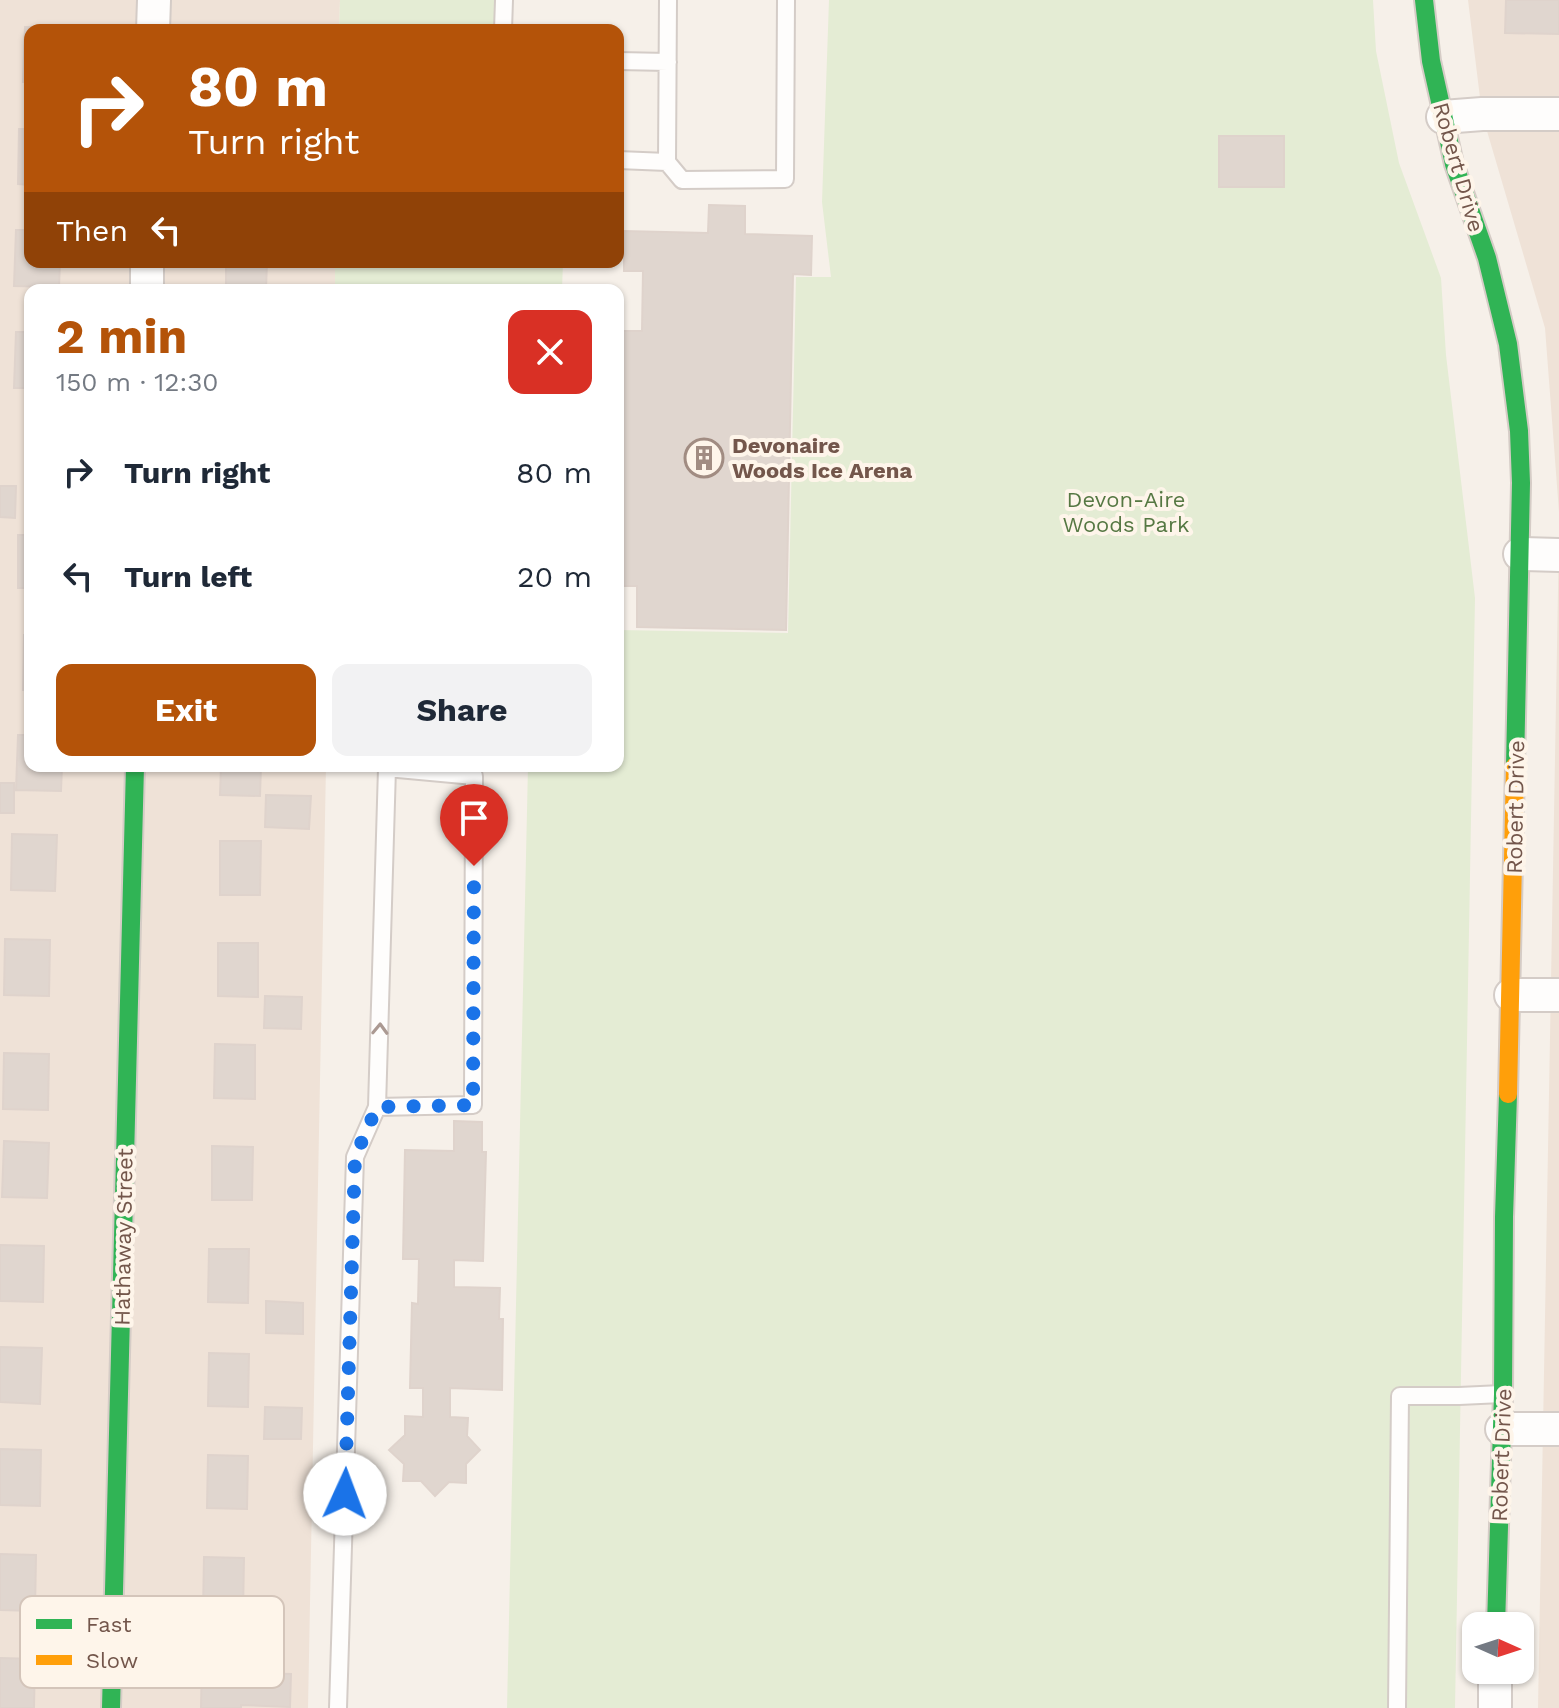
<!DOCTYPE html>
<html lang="en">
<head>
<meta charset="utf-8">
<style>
  :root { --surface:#fff; --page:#f2f2f3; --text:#1f2937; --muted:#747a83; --accent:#b45309 }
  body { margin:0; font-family:"Work Sans",sans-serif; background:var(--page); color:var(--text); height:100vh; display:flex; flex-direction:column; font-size:30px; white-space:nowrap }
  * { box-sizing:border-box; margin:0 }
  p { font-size:26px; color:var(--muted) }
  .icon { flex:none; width:44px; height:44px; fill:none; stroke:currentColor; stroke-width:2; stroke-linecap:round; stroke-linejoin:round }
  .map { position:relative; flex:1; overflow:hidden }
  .details { position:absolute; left:24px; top:284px; width:600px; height:488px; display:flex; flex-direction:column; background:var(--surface); border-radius:16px; box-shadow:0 2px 6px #0004 }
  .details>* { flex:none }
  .banner { position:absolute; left:24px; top:24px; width:600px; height:244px; border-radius:16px; box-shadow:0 2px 6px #0004; background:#b45309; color:#fff; overflow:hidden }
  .needle { width:52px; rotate:93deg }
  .tools { position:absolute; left:1462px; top:1612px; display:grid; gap:16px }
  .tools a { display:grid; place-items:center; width:72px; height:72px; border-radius:16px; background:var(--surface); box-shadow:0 2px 6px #0004; font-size:40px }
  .pin { position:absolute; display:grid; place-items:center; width:68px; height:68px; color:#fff; margin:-82px -34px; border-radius:50% 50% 50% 0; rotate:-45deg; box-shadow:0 0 8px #0007 }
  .pin .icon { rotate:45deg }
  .me { position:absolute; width:88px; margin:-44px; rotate:2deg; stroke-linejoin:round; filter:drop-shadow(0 0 6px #0008) }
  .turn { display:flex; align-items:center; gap:28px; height:168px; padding:0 32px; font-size:36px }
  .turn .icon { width:104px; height:104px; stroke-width:2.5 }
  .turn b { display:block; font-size:56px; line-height:68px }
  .then { display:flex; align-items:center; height:76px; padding:0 32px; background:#0003; gap:16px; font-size:30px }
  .round { display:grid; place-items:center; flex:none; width:84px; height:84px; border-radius:16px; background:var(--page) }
  .summary { display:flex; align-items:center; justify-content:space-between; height:136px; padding:0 32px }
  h1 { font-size:48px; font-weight:700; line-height:60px; color:var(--accent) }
  .button { display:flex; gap:16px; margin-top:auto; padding:16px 32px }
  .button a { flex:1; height:92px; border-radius:16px; background:var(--accent); color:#fff; font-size:32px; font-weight:700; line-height:92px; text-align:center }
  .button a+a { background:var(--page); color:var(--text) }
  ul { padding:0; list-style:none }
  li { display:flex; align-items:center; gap:24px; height:104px; padding:0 32px }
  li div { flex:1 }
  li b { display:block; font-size:30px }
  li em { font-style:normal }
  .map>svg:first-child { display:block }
</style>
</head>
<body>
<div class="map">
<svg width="1559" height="1708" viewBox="0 0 1559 1708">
  <rect width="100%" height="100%" fill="#f6f0e9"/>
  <!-- residential -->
  <path fill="#efe2d7" d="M 0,0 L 340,0 L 339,30 L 30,30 L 30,262 L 335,262 L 335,290 L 30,290 L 30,766 L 326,766 L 308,1708 L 0,1708 Z
    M 1468,0 L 1559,0 L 1559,512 L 1545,328 L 1482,114 Z
    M 1559,535 L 1559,1708 L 1538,1708 Z"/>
  <!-- green -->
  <path fill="#e4ecd4" d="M 340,0 L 500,0 L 499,30 L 339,30 Z
    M 829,0 L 1373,0 L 1376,51 L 1399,163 L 1441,278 L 1446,355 L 1475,598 L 1455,1708 L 507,1708 L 528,766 L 618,766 L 618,630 L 788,633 L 796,277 L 831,277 L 822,202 Z
    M 335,262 L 563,262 L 562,290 L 335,290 Z"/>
  <!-- building -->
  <path fill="#e0d6cf" stroke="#dfd3cc" stroke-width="2" d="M 1506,0 L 1559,0 L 1559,34 L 1505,33 Z
    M 25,27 L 70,28 L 70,30 L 30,30 L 30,82 L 23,82 Z
    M 19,129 L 30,129 L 30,185 L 18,184 Z
    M 1219,136 L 1284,136 L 1284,187 L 1219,187 Z
    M 709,205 L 745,206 L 745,234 L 812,236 L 811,275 L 793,274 L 786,630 L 637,627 L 637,586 L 618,586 L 618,331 L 642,331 L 643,271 L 624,271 L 624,231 L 708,233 Z
    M 16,230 L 30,230 L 30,262 L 60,262 L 59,287 L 14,286 Z
    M 226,262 L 267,262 L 266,289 L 226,288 Z
    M 16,332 L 30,332 L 30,388 L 14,388 Z
    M 0,486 L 16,486 L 15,518 L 0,517 Z
    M 18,535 L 30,535 L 30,588 L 18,588 Z
    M 24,635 L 30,635 L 30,690 L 23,690 Z
    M 18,735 L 30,735 L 30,766 L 62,766 L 61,791 L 16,790 Z
    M 221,766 L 261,766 L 260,796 L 220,795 Z
    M 0,783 L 14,783 L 14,813 L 0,813 Z
    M 266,795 L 311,796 L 309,829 L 265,827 Z
    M 12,834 L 57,835 L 55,891 L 11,890 Z
    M 220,841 L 261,841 L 260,895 L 220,895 Z
    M 5,939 L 50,940 L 49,996 L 4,995 Z
    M 218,943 L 258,943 L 258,997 L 218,996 Z
    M 265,996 L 302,997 L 301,1029 L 264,1028 Z
    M 215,1044 L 255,1045 L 255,1099 L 214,1098 Z
    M 4,1053 L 49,1054 L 48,1110 L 3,1109 Z
    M 454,1121 L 482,1122 L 482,1152 L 486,1152 L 483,1261 L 454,1260 L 454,1287 L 500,1288 L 499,1319 L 503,1319 L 502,1390 L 450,1388 L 450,1417 L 468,1418 L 467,1436 L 480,1450 L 466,1464 L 466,1483 L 449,1482 L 435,1496 L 421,1481 L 403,1481 L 404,1464 L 389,1450 L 405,1435 L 405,1416 L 423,1417 L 423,1388 L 410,1388 L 412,1303 L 418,1304 L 419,1259 L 403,1259 L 405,1150 L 454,1151 Z
    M 4,1141 L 49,1143 L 47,1198 L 2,1197 Z
    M 212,1146 L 253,1147 L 252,1200 L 212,1200 Z
    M 0,1245 L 44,1246 L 43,1302 L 0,1301 Z
    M 209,1249 L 249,1249 L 248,1303 L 208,1302 Z
    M 266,1301 L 303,1303 L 303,1334 L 266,1333 Z
    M 0,1347 L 42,1348 L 40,1404 L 0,1402 Z
    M 209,1353 L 249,1354 L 248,1407 L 208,1406 Z
    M 265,1407 L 302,1408 L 301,1439 L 264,1439 Z
    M 0,1449 L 41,1450 L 40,1506 L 0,1505 Z
    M 208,1455 L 248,1456 L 247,1509 L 207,1508 Z
    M 0,1554 L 36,1555 L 35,1611 L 0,1610 Z
    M 204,1557 L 244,1558 L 243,1612 L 203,1611 Z
    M 0,1658 L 35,1659 L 34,1708 L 0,1708 Z
    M 202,1660 L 242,1661 L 241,1677 L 256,1677 L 256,1673 L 291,1674 L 290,1707 L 241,1705 L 241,1708 L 201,1708 Z"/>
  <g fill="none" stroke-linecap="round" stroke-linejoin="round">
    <defs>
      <path id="lane" d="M 503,30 L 504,0
        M 618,61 L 668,62
        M 618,160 L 667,162 L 668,0
        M 667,162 L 682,180 L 785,179 L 786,0
        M 338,1708 L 355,1157 L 377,1107 L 387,768 L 474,776 L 473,1105 L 377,1107
        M 1397,1708 L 1400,1396 L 1459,1396 L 1502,1394"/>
      <path id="street" d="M 153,30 L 154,0
        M 1443,117 L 1482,114 L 1559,114
        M 147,290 L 147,262
        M 1520,554 L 1559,555
        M 1511,995 L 1559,995
        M 1502,1429 L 1559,1429
        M 1495,1708 L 1495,1670"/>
      <path id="fast" d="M 1424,0 L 1431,61 L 1454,164 L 1487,258 L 1508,344 L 1519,431 L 1521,483 L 1515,766
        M 1496,1626 L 1503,1394 L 1504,1217 L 1508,1094
        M 111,1708 L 135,766"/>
      <path id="slow" d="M 1508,1094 L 1515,766"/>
    </defs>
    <!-- lane casing -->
    <use href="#lane" stroke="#d4ccc7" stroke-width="20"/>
    <!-- street casing -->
    <use href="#street" stroke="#d4ccc7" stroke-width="36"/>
    <!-- fast casing -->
    <use href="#fast" stroke="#d5ccc6" stroke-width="22"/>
    <!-- slow casing -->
    <use href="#slow" stroke="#d5ccc6" stroke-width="22"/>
    <!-- lane -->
    <use href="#lane" stroke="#fefdfc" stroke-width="16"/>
    <!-- street -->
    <use href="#street" stroke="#fefdfc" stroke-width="32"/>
    <!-- fast -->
    <use href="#fast" stroke="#30b455" stroke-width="18"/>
    <!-- slow -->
    <use href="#slow" stroke="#ff9f0a" stroke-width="18"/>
  </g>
  <!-- one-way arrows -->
  <defs><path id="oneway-chevron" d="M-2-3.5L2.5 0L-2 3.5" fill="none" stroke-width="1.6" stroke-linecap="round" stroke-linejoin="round" transform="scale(2)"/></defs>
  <use stroke="#ab9992" href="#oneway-chevron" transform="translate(380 1029) rotate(-88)"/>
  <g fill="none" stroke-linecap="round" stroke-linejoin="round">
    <!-- route -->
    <path stroke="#1a73e8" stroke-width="14" stroke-dasharray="0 25.2" d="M 345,1494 L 355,1157 L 377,1107 L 473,1105 L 474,866"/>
  </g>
  <!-- icons -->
  <defs>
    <symbol id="building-ring" viewBox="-11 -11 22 22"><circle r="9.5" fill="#fef5ea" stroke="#a18c82" stroke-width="1.5"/><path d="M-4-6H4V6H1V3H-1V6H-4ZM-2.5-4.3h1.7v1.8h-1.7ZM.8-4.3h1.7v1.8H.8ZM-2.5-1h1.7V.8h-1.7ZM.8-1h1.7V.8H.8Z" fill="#a18c82"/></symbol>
  </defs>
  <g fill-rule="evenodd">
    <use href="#building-ring" x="682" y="436" width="44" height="44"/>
  </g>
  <g text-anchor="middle" stroke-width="8" stroke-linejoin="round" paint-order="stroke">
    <!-- street labels -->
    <g font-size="22" fill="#73564b" stroke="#fef5ea">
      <text transform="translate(1459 167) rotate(74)" y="8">Robert Drive</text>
      <text transform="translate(1515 807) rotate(-89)" y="8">Robert Drive</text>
      <text transform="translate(123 1237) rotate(-89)" y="8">Hathaway Street</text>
      <text transform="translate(1501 1455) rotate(-88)" y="8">Robert Drive</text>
    </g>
    <!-- poi labels -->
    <g font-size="22" font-weight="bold" fill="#73564b" stroke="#fef5ea" text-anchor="start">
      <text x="732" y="453">Devonaire<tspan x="732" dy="25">Woods Ice Arena</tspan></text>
    </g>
    <!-- park labels -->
    <g font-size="22" fill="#567843" stroke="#fef5ea">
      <text x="1126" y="507">Devon-Aire<tspan x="1126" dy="25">Woods Park</tspan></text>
    </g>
  </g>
  <!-- legend -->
  <rect x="20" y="1596" width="264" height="92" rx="12" fill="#fef5ea" stroke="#d4c5ba" stroke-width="2"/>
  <rect x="36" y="1619" width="36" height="10" fill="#30b455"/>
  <rect x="36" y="1655" width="36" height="10" fill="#ff9f0a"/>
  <g font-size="22" fill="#73564b">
    <text x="86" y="1632">Fast</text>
    <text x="86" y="1668">Slow</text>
  </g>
</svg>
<div class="tools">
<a><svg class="needle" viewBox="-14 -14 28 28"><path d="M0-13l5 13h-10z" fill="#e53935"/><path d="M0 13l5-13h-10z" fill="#747a83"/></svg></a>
</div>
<div class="pin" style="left:474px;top:866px;background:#d93025"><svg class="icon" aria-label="arrive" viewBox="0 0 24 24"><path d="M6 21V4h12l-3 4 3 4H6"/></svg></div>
<svg class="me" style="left:345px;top:1494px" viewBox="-20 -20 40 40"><circle r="19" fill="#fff"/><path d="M0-13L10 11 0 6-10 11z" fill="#1a73e8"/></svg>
<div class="banner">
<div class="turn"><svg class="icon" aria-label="right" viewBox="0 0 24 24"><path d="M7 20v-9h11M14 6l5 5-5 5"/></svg><div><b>80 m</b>Turn right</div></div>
<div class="then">Then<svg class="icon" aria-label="left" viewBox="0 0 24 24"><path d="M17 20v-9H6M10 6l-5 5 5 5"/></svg></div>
</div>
<section class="details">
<div class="summary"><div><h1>2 min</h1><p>150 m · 12:30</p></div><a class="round" style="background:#d93025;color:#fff"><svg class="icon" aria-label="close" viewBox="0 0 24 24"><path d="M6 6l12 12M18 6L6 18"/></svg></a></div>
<ul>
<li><svg class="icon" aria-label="right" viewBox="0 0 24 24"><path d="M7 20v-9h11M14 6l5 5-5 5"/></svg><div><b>Turn right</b></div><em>80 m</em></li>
<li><svg class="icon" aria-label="left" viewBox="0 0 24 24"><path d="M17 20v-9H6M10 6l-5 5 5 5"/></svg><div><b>Turn left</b></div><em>20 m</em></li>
</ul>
<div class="button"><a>Exit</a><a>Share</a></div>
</section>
</div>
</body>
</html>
